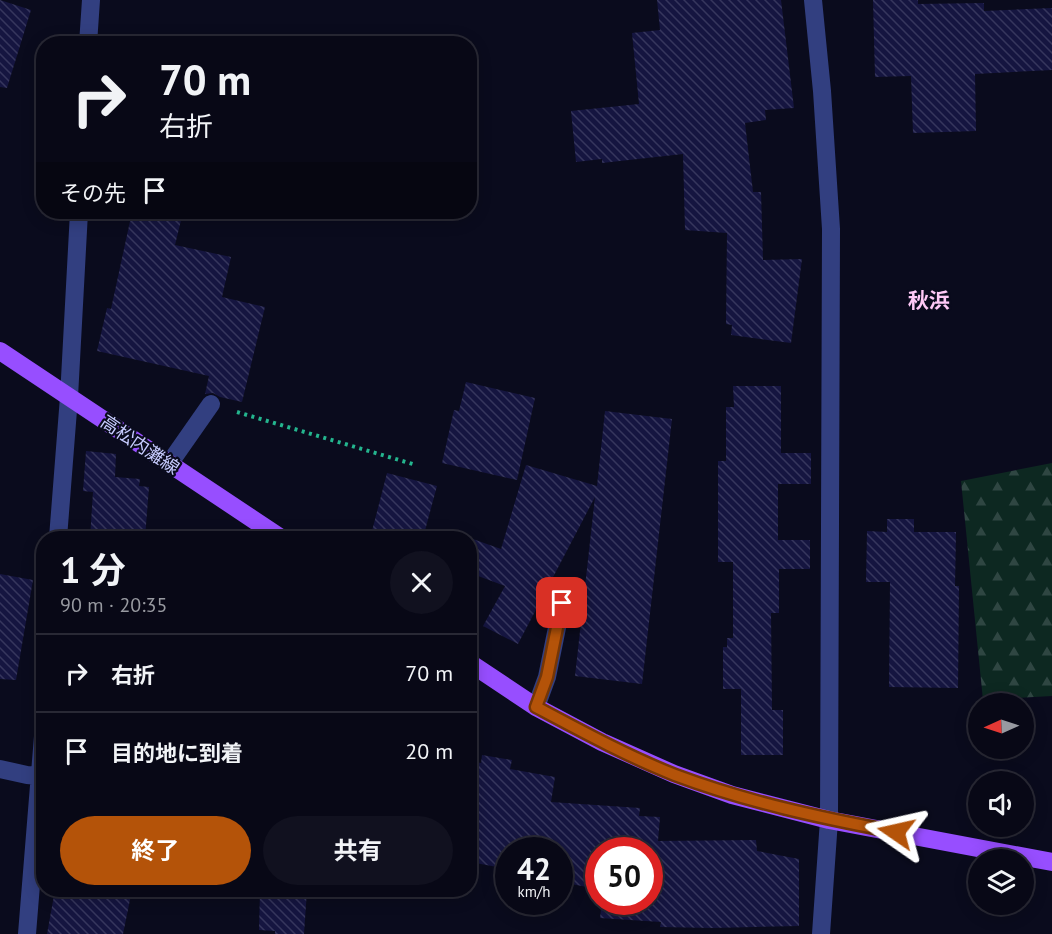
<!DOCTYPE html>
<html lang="ja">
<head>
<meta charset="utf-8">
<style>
  :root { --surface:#080816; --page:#11111f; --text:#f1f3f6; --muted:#989aa1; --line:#292935; --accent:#b45309 }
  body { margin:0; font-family:"PT Sans","Noto Sans JP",sans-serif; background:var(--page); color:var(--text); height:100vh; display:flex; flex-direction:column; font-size:22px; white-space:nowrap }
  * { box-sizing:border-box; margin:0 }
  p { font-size:20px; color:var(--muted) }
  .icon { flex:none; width:33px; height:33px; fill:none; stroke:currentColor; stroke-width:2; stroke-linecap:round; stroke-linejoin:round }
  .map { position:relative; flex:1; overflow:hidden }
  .panel { position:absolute; left:36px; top:531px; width:441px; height:366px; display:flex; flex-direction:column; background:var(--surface); border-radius:24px; box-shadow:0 3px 15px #0003,0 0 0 2px var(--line) }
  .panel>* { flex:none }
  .banner { position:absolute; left:36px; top:36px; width:441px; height:183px; border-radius:24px; box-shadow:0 3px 15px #0003,0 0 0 2px var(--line); background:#080816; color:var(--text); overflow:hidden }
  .needle { width:39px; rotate:267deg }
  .buttons { position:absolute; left:968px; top:693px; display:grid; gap:12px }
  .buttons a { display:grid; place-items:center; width:66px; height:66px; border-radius:50%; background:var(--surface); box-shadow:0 3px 15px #0003,0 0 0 2px var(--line); font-size:30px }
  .speed { position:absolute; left:495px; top:837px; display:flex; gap:12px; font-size:30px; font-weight:700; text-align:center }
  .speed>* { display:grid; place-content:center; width:78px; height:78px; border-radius:50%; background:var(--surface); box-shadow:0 3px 15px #0003,0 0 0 2px var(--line); line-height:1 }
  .speed small { font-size:15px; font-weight:400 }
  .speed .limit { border:9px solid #d22; background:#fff; color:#111 }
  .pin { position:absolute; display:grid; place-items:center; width:51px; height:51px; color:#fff; margin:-26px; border-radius:12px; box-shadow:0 3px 9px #0006 }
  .me { position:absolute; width:66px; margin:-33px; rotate:281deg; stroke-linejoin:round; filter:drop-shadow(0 0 4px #0008) }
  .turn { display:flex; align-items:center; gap:21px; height:126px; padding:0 24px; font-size:27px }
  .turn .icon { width:78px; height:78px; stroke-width:2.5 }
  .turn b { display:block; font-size:42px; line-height:51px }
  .then { display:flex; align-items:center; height:57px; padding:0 24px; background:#0003; gap:12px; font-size:22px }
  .round { display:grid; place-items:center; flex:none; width:63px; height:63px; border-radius:32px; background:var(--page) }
  .summary { display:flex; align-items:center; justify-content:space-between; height:102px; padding:0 24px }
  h1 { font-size:36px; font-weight:700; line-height:45px }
  .cta { display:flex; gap:12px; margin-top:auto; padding:12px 24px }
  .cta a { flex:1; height:69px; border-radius:36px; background:var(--accent); color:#fff; font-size:24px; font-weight:700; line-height:69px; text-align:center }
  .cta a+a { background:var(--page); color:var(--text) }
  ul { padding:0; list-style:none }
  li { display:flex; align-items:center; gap:18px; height:78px; padding:0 24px; border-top:2px solid var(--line) }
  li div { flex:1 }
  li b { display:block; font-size:22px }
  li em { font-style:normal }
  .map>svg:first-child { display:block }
</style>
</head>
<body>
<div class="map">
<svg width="1052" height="934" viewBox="0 0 1052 934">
  <defs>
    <pattern id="forest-firs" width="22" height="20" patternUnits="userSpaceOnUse" patternTransform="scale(1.5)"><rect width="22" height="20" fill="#0d2821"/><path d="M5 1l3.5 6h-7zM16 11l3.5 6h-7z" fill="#2f4642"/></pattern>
    <pattern id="building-back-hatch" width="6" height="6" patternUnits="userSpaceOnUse" patternTransform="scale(1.5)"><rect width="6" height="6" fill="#151540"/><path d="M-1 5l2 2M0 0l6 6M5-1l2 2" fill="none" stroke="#36365d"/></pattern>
  </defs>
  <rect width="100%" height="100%" fill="#0a0b1d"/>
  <!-- forest -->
  <path fill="url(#forest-firs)" d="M 1052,463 L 1052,696 L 983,700 L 961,481 Z"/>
  <!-- building -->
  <path fill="url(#building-back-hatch)" d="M 0,0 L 31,10 L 7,88 L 0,87 Z
    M 657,0 L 781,0 L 794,108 L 765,110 L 766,120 L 745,123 L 753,192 L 761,192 L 763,260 L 802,259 L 791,343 L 731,335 L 732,325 L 726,324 L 727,233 L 685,230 L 683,154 L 602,163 L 602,159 L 576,162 L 571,111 L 639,104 L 632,33 L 660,30 Z
    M 873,0 L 918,0 L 918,4 L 984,3 L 984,11 L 1052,8 L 1052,70 L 975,74 L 976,131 L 913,133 L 911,76 L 875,77 Z
    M 132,212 L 183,212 L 175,245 L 231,257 L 222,297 L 265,307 L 242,402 L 220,397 L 213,393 L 205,394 L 209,376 L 97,351 L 107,308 L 111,309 Z
    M 466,382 L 535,398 L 517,480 L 442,463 L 454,410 L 459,411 Z
    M 733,386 L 781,386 L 781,453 L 811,453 L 811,484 L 778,484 L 778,540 L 810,540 L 810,569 L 779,569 L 779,613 L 771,613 L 772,710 L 783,710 L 783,755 L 741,755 L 741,689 L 723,689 L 723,647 L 727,647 L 727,638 L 733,638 L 733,562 L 718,562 L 718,461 L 726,461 L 726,407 L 734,407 Z
    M 605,411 L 672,419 L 642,684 L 575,676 L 595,497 L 518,644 L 483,626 L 505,586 L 470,573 L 470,538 L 501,549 L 526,465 L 597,486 Z
    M 86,451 L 116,454 L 115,477 L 140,479 L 139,486 L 149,487 L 145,538 L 90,538 L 93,492 L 83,491 Z
    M 387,473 L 437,486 L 423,538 L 401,538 L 372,531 Z
    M 887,519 L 914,519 L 914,532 L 956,532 L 955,586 L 959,586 L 958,688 L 889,687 L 890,582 L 866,582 L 867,531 L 887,532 Z
    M 0,574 L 33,580 L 16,680 L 0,679 Z
    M 482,755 L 512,760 L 510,769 L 555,777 L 551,802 L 640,808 L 639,816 L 660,817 L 658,841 L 756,840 L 757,851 L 799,859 L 799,926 L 712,928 L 660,927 L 661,922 L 600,918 L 602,902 L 650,902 L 650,850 L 598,850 L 598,889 L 560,882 L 560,850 L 508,850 L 508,869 L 470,862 L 470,761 L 481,763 Z
    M 55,890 L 132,890 L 123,934 L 47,934 Z
    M 260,890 L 307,890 L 304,934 L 275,934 L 275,931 L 259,930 Z"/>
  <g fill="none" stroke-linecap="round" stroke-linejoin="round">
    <!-- path -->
    <path stroke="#24b58e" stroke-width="4" stroke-dasharray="3 4.5" stroke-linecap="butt" d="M 237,412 L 416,465"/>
    <!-- minor -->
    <path stroke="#323f80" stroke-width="18" d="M 813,0 L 822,91 L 831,229 L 829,820 L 821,934
      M 88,44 L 91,0
      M 169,464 L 211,404
      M 58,538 L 69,397 L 79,212
      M 536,707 L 547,677 L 562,603
      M 0,769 L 27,775 L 39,776
      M 27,934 L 44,724"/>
    <!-- major -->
    <path stroke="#974eff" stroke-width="18" d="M 0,351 L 281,538
      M 470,663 L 536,707 L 602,742 L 674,774 L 732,795 L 829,820 L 1052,862"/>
  </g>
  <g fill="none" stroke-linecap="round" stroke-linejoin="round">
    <defs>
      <path id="route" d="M 562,603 L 547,677 L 536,707 C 581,731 627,756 675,775 C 747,802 821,818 896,832"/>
    </defs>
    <!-- route casing -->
    <use href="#route" stroke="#753606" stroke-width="15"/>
    <!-- route -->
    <use href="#route" stroke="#b45309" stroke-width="10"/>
  </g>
  <g text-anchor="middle" stroke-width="4.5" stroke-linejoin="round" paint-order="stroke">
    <!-- street labels -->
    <g font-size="18" fill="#c7ccff" stroke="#0a0b1d">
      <text transform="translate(140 445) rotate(34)" y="6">高松内灘線</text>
    </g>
    <!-- quarter labels -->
    <g font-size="21" font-weight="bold" fill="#ffc9f7" stroke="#0a0b1d">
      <text x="929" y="308">秋浜</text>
    </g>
  </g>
</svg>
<div class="buttons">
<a><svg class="needle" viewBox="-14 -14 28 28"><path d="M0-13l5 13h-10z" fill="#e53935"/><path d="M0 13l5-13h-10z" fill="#989aa1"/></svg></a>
<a><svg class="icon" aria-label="sound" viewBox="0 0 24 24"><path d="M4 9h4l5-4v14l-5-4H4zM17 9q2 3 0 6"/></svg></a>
<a><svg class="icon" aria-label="layers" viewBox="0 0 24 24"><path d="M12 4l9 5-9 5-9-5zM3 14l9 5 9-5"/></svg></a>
</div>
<div class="speed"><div>42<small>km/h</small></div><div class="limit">50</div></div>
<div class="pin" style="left:562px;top:603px;background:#d93025"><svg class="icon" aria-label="arrive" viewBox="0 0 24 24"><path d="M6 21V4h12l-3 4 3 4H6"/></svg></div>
<svg class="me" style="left:896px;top:832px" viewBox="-20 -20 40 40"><path d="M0-17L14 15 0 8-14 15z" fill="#b45309" stroke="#fff" stroke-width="4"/></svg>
<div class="banner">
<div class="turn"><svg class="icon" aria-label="right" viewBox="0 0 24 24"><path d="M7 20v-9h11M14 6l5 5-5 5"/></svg><div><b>70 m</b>右折</div></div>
<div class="then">その先<svg class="icon" aria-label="arrive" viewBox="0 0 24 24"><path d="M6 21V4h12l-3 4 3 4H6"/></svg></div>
</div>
<section class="panel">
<div class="summary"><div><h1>1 分</h1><p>90 m · 20:35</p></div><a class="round"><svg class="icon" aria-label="close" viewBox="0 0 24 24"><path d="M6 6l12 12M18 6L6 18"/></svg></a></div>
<ul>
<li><svg class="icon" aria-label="right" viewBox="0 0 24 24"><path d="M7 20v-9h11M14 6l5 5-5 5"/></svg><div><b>右折</b></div><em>70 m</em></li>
<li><svg class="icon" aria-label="arrive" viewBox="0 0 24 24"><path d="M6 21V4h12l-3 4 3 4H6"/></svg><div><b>目的地に到着</b></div><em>20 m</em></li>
</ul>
<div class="cta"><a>終了</a><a>共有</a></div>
</section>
</div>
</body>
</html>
